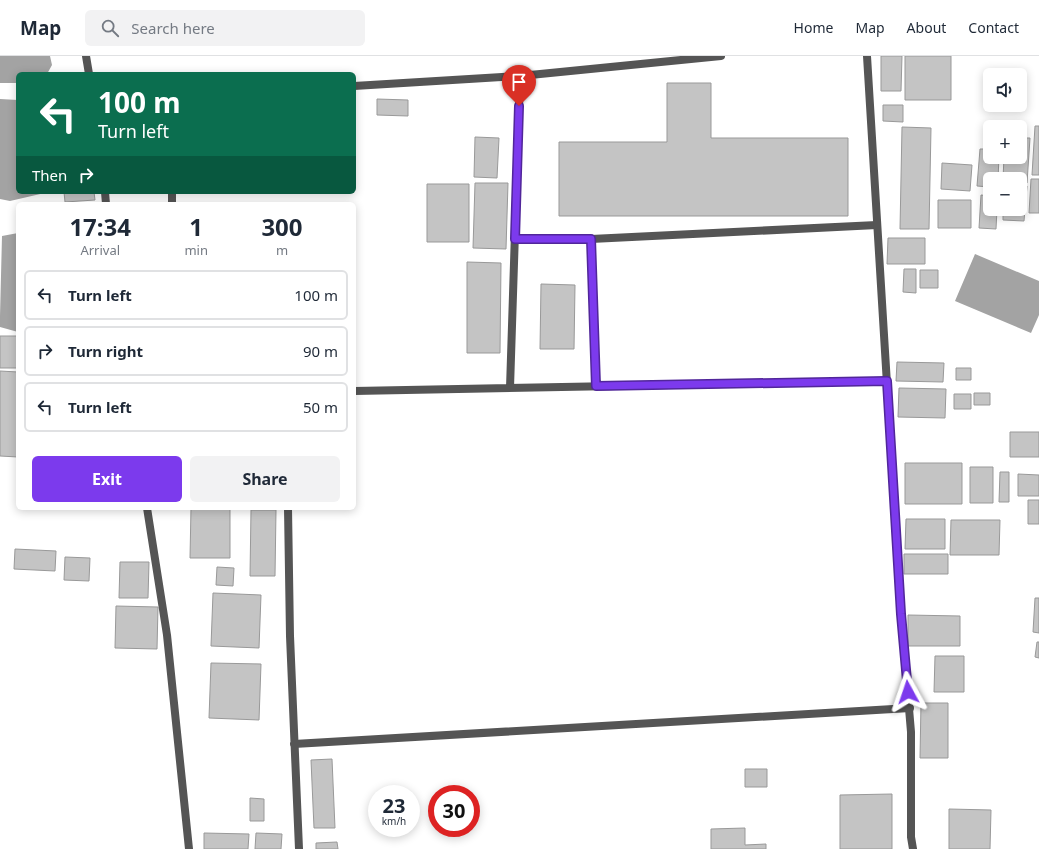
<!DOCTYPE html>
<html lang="en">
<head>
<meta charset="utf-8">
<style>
  :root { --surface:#fff; --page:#f2f2f3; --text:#1f2937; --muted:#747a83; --line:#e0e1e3; --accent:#7c3aed }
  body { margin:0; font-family:"Noto Sans",sans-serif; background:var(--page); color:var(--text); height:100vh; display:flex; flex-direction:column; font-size:15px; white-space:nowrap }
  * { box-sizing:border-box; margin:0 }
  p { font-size:13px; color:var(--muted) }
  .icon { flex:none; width:22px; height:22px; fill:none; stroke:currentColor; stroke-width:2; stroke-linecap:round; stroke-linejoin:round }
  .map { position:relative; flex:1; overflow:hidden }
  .drawer { position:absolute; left:16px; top:146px; width:340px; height:308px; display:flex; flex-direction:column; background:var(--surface); border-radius:6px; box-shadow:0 2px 10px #0003 }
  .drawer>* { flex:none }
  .hud { position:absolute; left:16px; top:16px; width:340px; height:122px; border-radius:6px; box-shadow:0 2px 10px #0003; background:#0b6e4f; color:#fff; overflow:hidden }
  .controls { position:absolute; left:983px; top:12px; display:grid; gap:8px }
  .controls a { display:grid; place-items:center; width:44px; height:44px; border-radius:6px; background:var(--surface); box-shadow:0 2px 10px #0003; font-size:20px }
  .speed { position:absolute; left:368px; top:729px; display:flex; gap:8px; font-size:20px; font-weight:700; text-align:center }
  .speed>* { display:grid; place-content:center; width:52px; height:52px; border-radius:50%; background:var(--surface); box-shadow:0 2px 10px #0003; line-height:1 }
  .speed small { font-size:10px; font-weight:400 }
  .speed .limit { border:6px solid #d22; background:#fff; color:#111 }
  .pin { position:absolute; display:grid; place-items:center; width:34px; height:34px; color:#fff; margin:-41px -17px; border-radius:50% 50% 50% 0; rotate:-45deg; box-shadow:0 0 4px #0007 }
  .pin .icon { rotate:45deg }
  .me { position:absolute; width:44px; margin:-22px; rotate:355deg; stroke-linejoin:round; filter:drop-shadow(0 0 3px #0008) }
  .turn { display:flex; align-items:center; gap:14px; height:84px; padding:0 16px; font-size:18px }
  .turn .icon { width:52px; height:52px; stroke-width:2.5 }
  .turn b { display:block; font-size:28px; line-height:34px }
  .then { display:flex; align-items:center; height:38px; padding:0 16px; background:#0003; gap:8px; font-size:15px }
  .eta { display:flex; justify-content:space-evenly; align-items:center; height:68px; text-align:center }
  .eta b { font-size:24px; font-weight:700; line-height:28px }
  .button { display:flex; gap:8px; margin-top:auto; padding:8px 16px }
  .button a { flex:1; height:46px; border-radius:6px; background:var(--accent); color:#fff; font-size:16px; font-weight:700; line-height:46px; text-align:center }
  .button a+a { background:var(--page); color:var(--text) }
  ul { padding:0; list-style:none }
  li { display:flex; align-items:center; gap:12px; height:50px; margin:0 8px 6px; padding:0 8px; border:2px solid var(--line); border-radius:6px }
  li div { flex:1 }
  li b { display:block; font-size:15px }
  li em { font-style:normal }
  header { display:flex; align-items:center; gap:24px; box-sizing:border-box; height:56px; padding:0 20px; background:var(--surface); border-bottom:1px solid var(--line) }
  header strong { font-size:19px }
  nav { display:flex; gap:22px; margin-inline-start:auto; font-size:14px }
  .search { width:280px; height:36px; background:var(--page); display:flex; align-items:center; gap:10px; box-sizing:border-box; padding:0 14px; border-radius:6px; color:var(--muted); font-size:15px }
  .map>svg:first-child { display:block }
</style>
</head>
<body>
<header>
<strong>Map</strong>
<div class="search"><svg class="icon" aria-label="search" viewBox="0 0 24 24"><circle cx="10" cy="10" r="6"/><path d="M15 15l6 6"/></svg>Search here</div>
<nav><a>Home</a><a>Map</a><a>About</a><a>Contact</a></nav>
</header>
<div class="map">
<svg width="1039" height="793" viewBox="0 0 1039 793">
  <rect width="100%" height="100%" fill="#fff"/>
  <!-- water -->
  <path fill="#a3a3a3" d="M 0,0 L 50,0 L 52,9 L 47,18 L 18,18 L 18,27 L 0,27 Z
    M 0,43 L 18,44 L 18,136 L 49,136 L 10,145 L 0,143 Z
    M 18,177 L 18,276 L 0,271 L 0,260 L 2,180 Z
    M 975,198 L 1039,225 L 1039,259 L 1031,277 L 955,245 Z"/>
  <!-- building -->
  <path fill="#c4c4c4" stroke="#999" d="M 881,0 L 902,0 L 901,35 L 881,35 Z
    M 905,0 L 951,0 L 951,44 L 905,44 Z
    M 667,27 L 711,27 L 711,82 L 848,82 L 848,160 L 559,160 L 559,86 L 667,86 Z
    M 377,43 L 408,44 L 408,60 L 377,59 Z
    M 883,49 L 903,49 L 903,66 L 883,65 Z
    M 1035,70 L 1039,70 L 1039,119 L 1032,119 Z
    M 902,71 L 931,72 L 929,173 L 900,173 Z
    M 475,81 L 499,82 L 497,122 L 474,121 Z
    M 1020,82 L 1030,82 L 1027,127 L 1020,126 L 1020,123 L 1003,123 L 1004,101 L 1020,101 Z
    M 980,93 L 990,93 L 990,101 L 999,101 L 998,123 L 990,123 L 990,131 L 977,130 Z
    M 942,107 L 972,109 L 970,135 L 941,133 Z
    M 1031,123 L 1039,123 L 1039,157 L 1029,157 Z
    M 475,127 L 508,127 L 506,193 L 473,192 Z
    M 427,128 L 469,128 L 469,186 L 427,186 Z
    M 1020,130 L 1027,130 L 1024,165 L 1003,164 L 1003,153 L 1020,153 Z
    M 64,136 L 94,136 L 95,144 L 65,146 Z
    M 981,139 L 990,140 L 990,153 L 997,153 L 996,173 L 979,172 Z
    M 938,144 L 971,144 L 971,172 L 938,172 Z
    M 888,182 L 925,182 L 925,208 L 887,208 Z
    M 467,206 L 501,207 L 500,297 L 467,297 Z
    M 904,213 L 916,213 L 916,237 L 903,236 Z
    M 920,214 L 938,214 L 938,232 L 920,232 Z
    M 541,228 L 575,229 L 574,293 L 540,293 Z
    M 0,280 L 18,280 L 18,312 L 0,312 Z
    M 897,306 L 944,307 L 943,326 L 896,325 Z
    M 956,312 L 971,312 L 971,324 L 956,324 Z
    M 0,315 L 18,316 L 18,401 L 0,400 Z
    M 899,332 L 946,333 L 945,362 L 898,361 Z
    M 974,337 L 990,337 L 990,349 L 974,349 Z
    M 954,338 L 971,338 L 971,353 L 954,353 Z
    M 1010,376 L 1039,376 L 1039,401 L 1010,401 Z
    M 905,407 L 962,407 L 962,448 L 905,448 Z
    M 970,411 L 993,411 L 993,447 L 970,447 Z
    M 1000,416 L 1009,416 L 1009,446 L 999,446 Z
    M 1018,418 L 1039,419 L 1039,440 L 1018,440 Z
    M 1028,444 L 1039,444 L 1039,468 L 1028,468 Z
    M 191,452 L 230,452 L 230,502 L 190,502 Z
    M 251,454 L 276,454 L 275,520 L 250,520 Z
    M 906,463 L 945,463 L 945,493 L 905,493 Z
    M 951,464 L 1000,464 L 999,499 L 950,499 Z
    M 15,493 L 56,495 L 55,515 L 14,513 Z
    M 904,498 L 948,498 L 948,518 L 904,518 Z
    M 65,501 L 90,502 L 89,525 L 64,524 Z
    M 120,506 L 149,506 L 148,542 L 119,542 Z
    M 217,511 L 234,512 L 233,530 L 216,529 Z
    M 213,537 L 261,539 L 259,592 L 211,590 Z
    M 1035,542 L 1039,542 L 1039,577 L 1033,576 Z
    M 116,550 L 158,551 L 157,593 L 115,592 Z
    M 908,559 L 960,560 L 960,590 L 908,590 Z
    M 1037,586 L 1039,586 L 1039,602 L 1035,601 Z
    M 935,600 L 964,600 L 964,636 L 934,636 Z
    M 211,607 L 261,608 L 259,664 L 209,662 Z
    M 921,647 L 948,647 L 948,702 L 920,702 Z
    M 332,703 L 335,772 L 314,772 L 311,704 Z
    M 745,713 L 767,713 L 767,731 L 745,731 Z
    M 892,738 L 892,793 L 840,793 L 840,739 Z
    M 250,742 L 264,743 L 264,765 L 250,765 Z
    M 949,753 L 991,754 L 990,793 L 949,793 Z
    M 745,772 L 745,789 L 766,788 L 766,793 L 711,793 L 711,773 Z
    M 204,777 L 249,778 L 248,793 L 204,793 Z
    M 256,777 L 282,778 L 281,793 L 255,793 Z
    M 337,786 L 338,793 L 316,793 L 316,787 Z"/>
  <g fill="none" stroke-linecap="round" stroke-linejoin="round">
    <!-- lane -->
    <path stroke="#555" stroke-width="8" d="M 354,30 L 520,20 L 721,0
      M 172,136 L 172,148
      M 515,183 L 591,183
      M 596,330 L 591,183 L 877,169
      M 510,332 L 520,20
      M 354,335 L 887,325
      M 288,452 L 290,580 L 299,793
      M 294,688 L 910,652"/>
    <!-- street -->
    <path stroke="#555" stroke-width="8" d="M 86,0 L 89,18
      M 867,0 L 901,558 L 911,676 L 911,781 L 913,793
      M 105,136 L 106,148
      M 147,452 L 167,579 L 189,793"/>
  </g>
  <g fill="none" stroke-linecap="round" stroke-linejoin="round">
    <defs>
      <path id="route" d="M 519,50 L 515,183 L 591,183 L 596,330 L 887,325 L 901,558 L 908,636"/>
    </defs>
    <!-- route casing -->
    <use href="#route" stroke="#51269a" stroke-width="10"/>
    <!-- route -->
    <use href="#route" stroke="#7c3aed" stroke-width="7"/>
  </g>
</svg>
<div class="controls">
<a><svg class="icon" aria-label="sound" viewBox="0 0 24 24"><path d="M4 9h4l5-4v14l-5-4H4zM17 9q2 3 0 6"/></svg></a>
<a>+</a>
<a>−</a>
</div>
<div class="speed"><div>23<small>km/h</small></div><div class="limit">30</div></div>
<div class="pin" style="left:519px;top:50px;background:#d93025"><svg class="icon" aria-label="arrive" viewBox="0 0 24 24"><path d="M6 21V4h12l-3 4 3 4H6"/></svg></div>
<svg class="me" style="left:908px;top:636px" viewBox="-20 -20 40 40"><path d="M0-17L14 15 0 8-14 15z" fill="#7c3aed" stroke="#fff" stroke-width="4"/></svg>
<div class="hud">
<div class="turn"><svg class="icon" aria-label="left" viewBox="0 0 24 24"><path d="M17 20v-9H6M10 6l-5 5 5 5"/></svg><div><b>100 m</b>Turn left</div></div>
<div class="then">Then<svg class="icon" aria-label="right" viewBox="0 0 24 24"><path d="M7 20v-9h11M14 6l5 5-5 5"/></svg></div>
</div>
<section class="drawer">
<div class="eta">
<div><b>17:34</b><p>Arrival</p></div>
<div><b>1</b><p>min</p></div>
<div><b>300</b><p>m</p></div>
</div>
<ul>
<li><svg class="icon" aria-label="left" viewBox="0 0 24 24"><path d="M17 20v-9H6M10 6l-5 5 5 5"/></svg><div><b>Turn left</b></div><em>100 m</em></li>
<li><svg class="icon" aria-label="right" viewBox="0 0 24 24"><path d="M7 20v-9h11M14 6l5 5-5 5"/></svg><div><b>Turn right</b></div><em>90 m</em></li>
<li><svg class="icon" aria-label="left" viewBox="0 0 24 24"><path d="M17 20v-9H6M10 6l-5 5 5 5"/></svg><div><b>Turn left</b></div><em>50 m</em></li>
</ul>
<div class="button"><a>Exit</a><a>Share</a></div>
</section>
</div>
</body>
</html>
